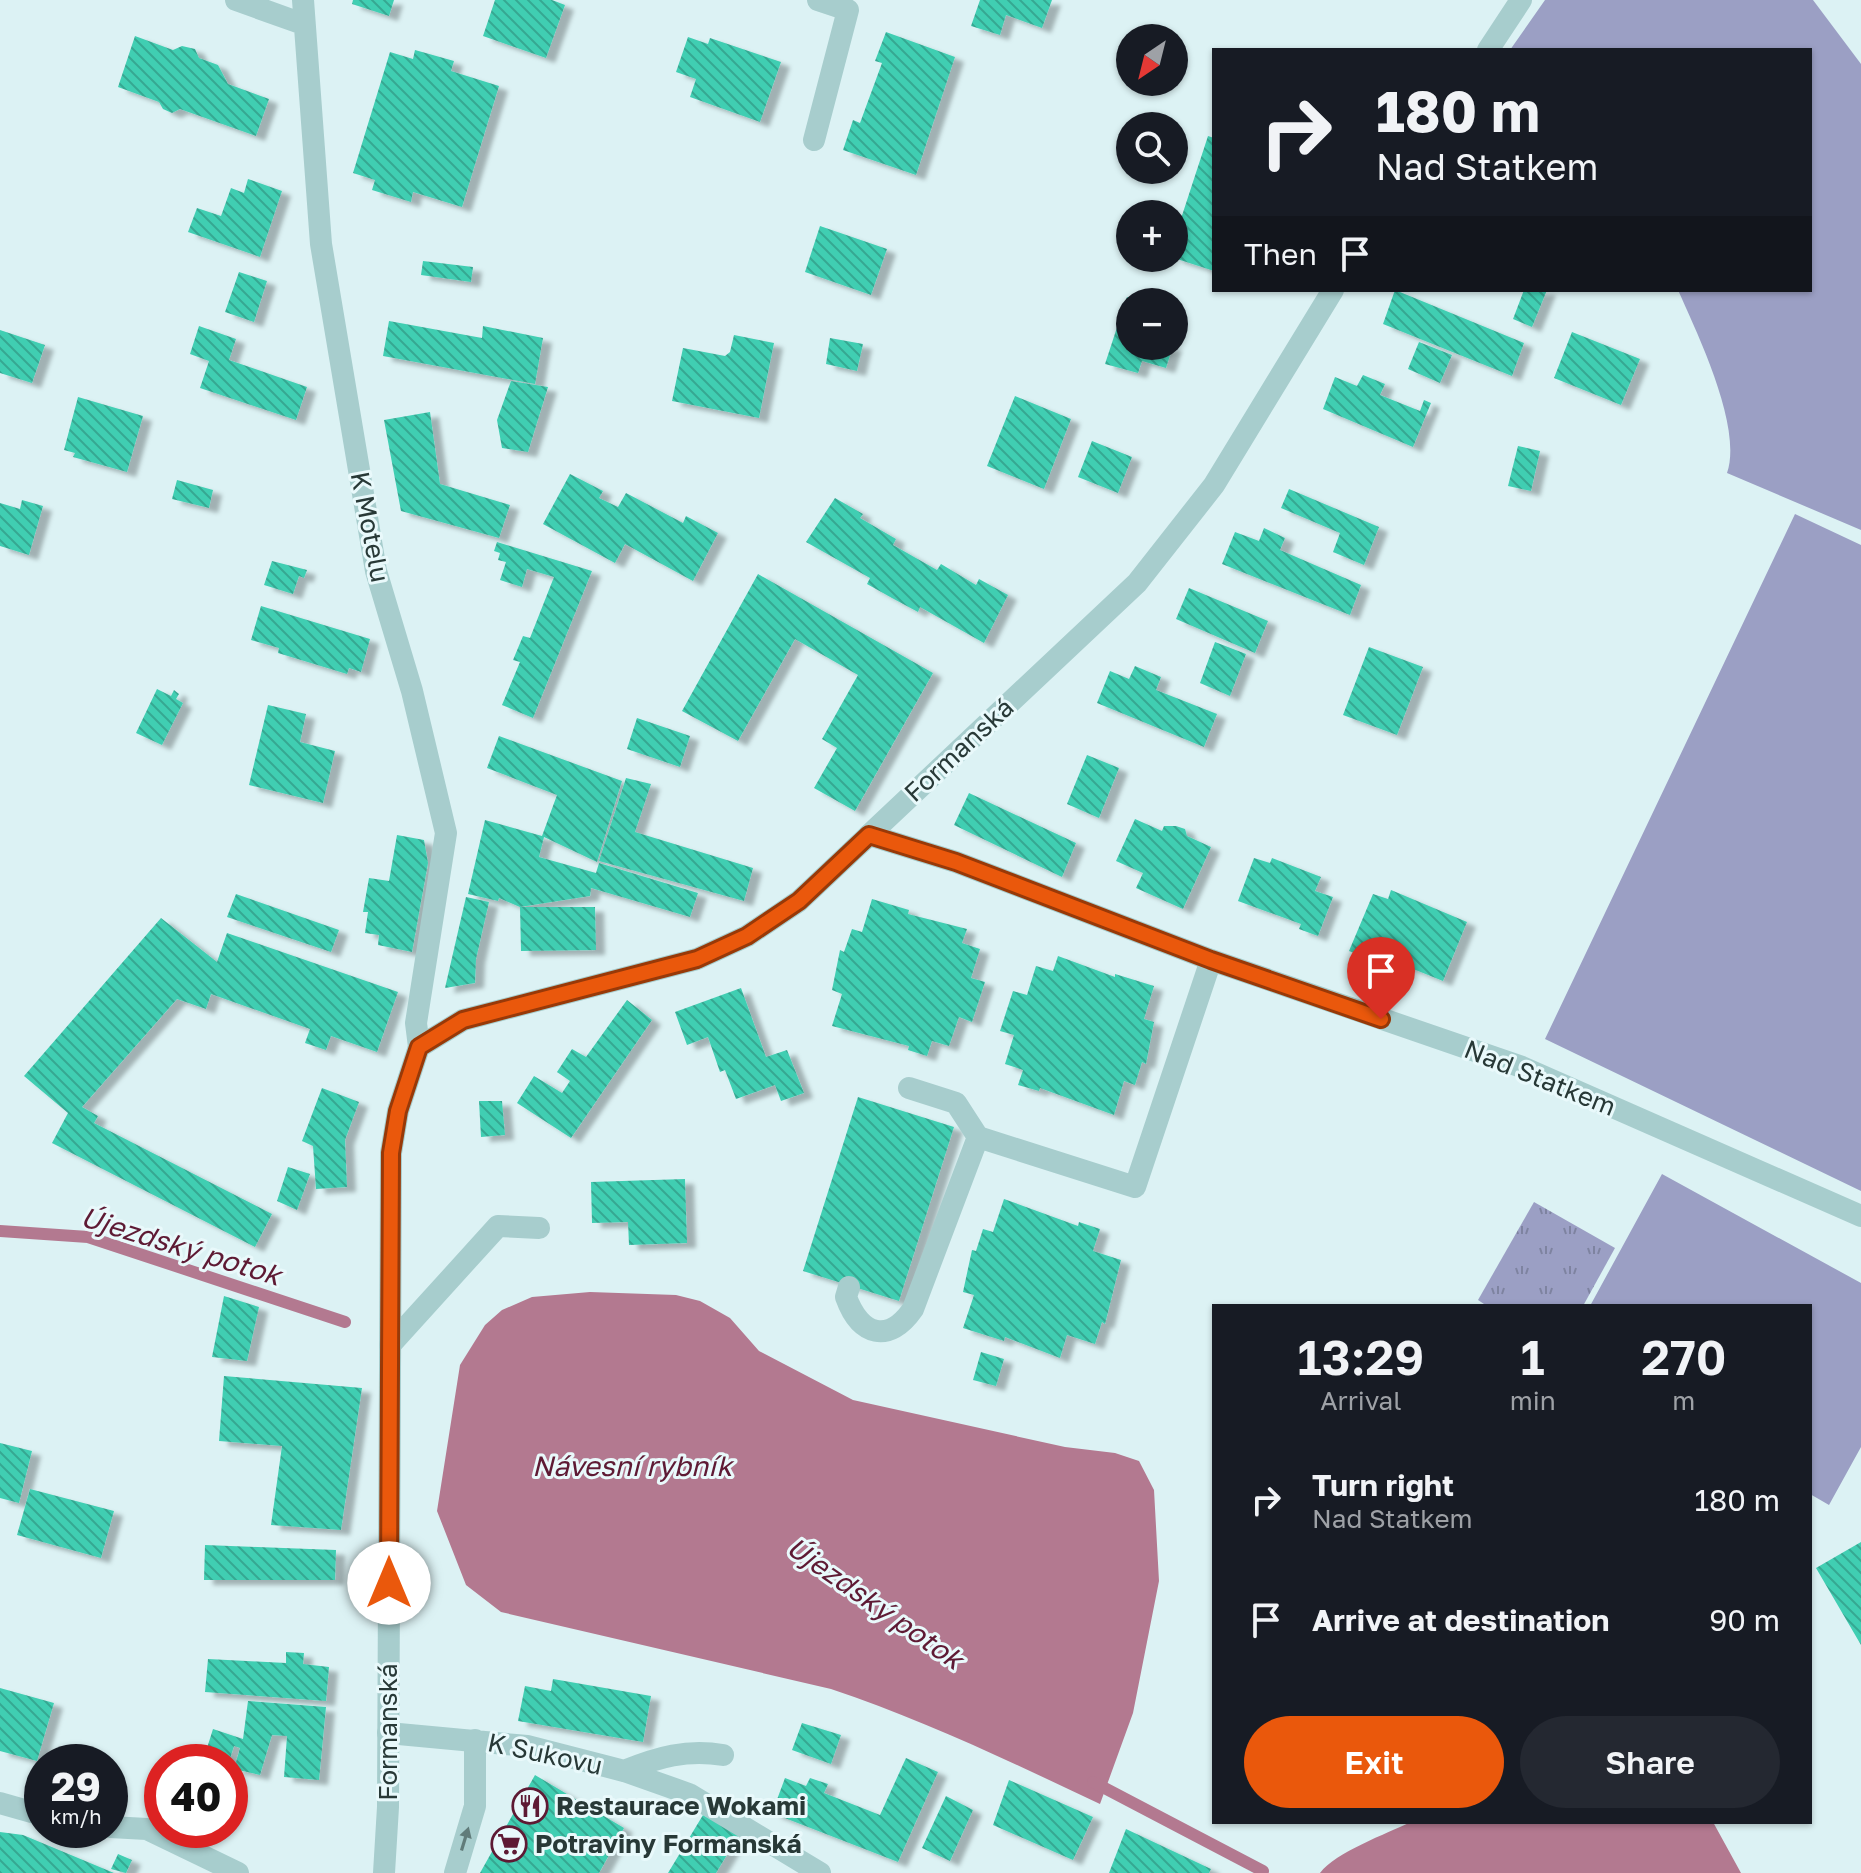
<!DOCTYPE html>
<html lang="en">
<head>
<meta charset="utf-8">
<style>
  :root { --surface:#171b24; --page:#242831; --text:#f1f3f6; --muted:#9ea1a6; --accent:#ea580c }
  body { margin:0; font-family:"Golos Text",sans-serif; background:var(--page); color:var(--text); height:100vh; display:flex; flex-direction:column; font-size:30px; white-space:nowrap }
  * { box-sizing:border-box; margin:0 }
  p { font-size:26px; color:var(--muted) }
  .icon { flex:none; width:44px; height:44px; fill:none; stroke:currentColor; stroke-width:2; stroke-linecap:round; stroke-linejoin:round }
  .map { position:relative; flex:1; overflow:hidden }
  .drawer { position:absolute; left:1212px; top:1304px; width:600px; height:520px; display:flex; flex-direction:column; background:var(--surface); border-radius:0px; box-shadow:0 2px 6px #0004 }
  .drawer>* { flex:none }
  .banner { position:absolute; left:1212px; top:48px; width:600px; height:244px; border-radius:0px; box-shadow:0 2px 6px #0004; background:#171b24; color:var(--text); overflow:hidden }
  .needle { width:52px; rotate:215deg }
  .buttons { position:absolute; left:1116px; top:24px; display:grid; gap:16px }
  .buttons a { display:grid; place-items:center; width:72px; height:72px; border-radius:50%; background:var(--surface); box-shadow:0 2px 6px #0004; font-size:40px }
  .speed { position:absolute; left:24px; top:1744px; display:flex; gap:16px; font-size:40px; font-weight:700; text-align:center }
  .speed>* { display:grid; place-content:center; width:104px; height:104px; border-radius:50%; background:var(--surface); box-shadow:0 2px 6px #0004; line-height:1 }
  .speed small { font-size:20px; font-weight:400 }
  .speed .limit { border:12px solid #d22; background:#fff; color:#111 }
  .pin { position:absolute; display:grid; place-items:center; width:68px; height:68px; color:#fff; margin:-82px -34px; border-radius:50% 50% 50% 0; rotate:-45deg; box-shadow:0 0 8px #0007 }
  .pin .icon { rotate:45deg }
  .me { position:absolute; width:88px; margin:-44px; rotate:0deg; stroke-linejoin:round; filter:drop-shadow(0 0 6px #0008) }
  .turn { display:flex; align-items:center; gap:28px; height:168px; padding:0 32px; font-size:36px }
  .turn .icon { width:104px; height:104px; stroke-width:2.5 }
  .turn b { display:block; font-size:56px; line-height:68px }
  .then { display:flex; align-items:center; height:76px; padding:0 32px; background:#0003; gap:16px; font-size:30px }
  .eta { display:flex; justify-content:space-evenly; align-items:center; height:136px; text-align:center }
  .eta b { font-size:48px; font-weight:600; line-height:56px }
  .button { display:flex; gap:16px; margin-top:auto; padding:16px 32px }
  .button a { flex:1; height:92px; border-radius:48px; background:var(--accent); color:#fff; font-size:32px; font-weight:600; line-height:92px; text-align:center }
  .button a+a { background:var(--page); color:var(--text) }
  ul { padding:0; list-style:none }
  li { display:flex; align-items:center; gap:24px; height:120px; padding:0 32px }
  li div { flex:1 }
  li b { display:block; font-size:30px }
  li em { font-style:normal }
  .map>svg:first-child { display:block }
</style>
</head>
<body>
<div class="map">
<svg width="1861" height="1873" viewBox="0 0 1861 1873">
  <defs>
    <pattern id="park-tufts" width="24" height="20" patternUnits="userSpaceOnUse" patternTransform="scale(2)"><rect width="24" height="20" fill="#9b9fc4"/><path d="M3 7l-1-3M5 7V3M7 7l1-3M15 17l-1-3M17 17v-4M19 17l1-3" fill="none" stroke="#7e83a0"/></pattern>
    <pattern id="building-back-hatch" width="6" height="6" patternUnits="userSpaceOnUse" patternTransform="scale(2)"><rect width="6" height="6" fill="#40ceb2"/><path d="M-1 5l2 2M0 0l6 6M5-1l2 2" fill="none" stroke="#36a892"/></pattern>
    <filter id="shadow"><feDropShadow dx="9" dy="5" stdDeviation="2" flood-color="#0004"/></filter>
  </defs>
  <rect width="100%" height="100%" fill="#dcf2f4"/>
  <!-- grass -->
  <path fill="#9b9fc4" d="M 1545,0 L 1813,0 L 1861,64 L 1861,530 L 1727,473 C 1743,427 1697,333 1678,290 L 1810,290 L 1810,50 L 1510,50 Z
    M 1795,514 L 1861,545 L 1861,1191 L 1545,1039 Z
    M 1662,1174 L 1861,1283 L 1861,1447 L 1829,1505 L 1810,1494 L 1810,1306 L 1590,1306 Z"/>
  <!-- park -->
  <path fill="url(#park-tufts)" d="M 1534,1202 L 1615,1248 L 1583,1306 L 1487,1306 L 1478,1300 Z"/>
  <!-- water -->
  <path fill="#b37990" d="M 590,1292 L 676,1295 L 700,1301 L 730,1318 L 759,1351 L 853,1400 L 1065,1447 L 1115,1453 L 1139,1461 L 1154,1490 L 1159,1581 L 1133,1713 L 1100,1804 C 1011,1762 924,1720 831,1689 L 501,1612 L 466,1585 L 437,1511 L 460,1365 L 485,1325 L 502,1310 L 532,1297 Z
    M 1411,1822 L 1713,1822 L 1741,1873 L 1320,1873 C 1336,1852 1386,1834 1411,1822 Z"/>
  <g fill="none" stroke-linecap="round" stroke-linejoin="round">
    <!-- stream -->
    <path stroke="#b37990" stroke-width="12" d="M 0,1231 L 88,1237 L 345,1322
      M 1093,1782 L 1263,1871"/>
  </g>
  <!-- building -->
  <path fill="url(#building-back-hatch)" filter="url(#shadow)" d="M 353,0 L 394,0 L 389,16 L 352,4 Z
    M 495,0 L 552,0 L 565,5 L 546,58 L 483,36 Z
    M 980,0 L 1052,0 L 1042,28 L 1006,15 L 1000,35 L 971,26 Z
    M 886,32 L 955,57 L 916,175 L 843,150 L 853,120 L 860,123 L 882,63 L 875,61 Z
    M 135,36 L 173,50 L 182,46 L 195,49 L 199,58 L 218,65 L 228,84 L 269,99 L 256,136 L 180,109 L 172,113 L 163,109 L 159,102 L 118,87 Z
    M 688,37 L 708,44 L 710,38 L 781,62 L 760,122 L 690,97 L 696,79 L 676,72 Z
    M 415,50 L 454,61 L 451,71 L 499,86 L 462,207 L 413,192 L 411,202 L 372,190 L 375,180 L 353,173 L 390,52 L 413,59 Z
    M 1208,136 L 1214,138 L 1214,271 L 1174,258 L 1174,240 Z
    M 248,179 L 282,191 L 260,257 L 188,232 L 197,208 L 221,216 L 231,188 L 244,193 Z
    M 820,226 L 887,249 L 871,295 L 805,272 Z
    M 423,261 L 473,267 L 471,282 L 421,275 Z
    M 239,272 L 267,281 L 254,322 L 225,312 Z
    M 1395,290 L 1524,343 L 1512,376 L 1383,324 Z
    M 1524,290 L 1547,290 L 1532,327 L 1513,319 Z
    M 1127,297 L 1139,301 L 1130,302 L 1130,346 L 1173,346 L 1166,368 L 1142,361 L 1138,373 L 1105,364 Z
    M 389,321 L 482,338 L 483,326 L 543,338 L 535,384 L 383,356 Z
    M 199,326 L 236,339 L 229,360 L 307,387 L 296,420 L 200,388 L 209,361 L 190,354 Z
    M 0,330 L 45,345 L 32,383 L 0,373 Z
    M 1572,332 L 1640,359 L 1621,405 L 1554,378 Z
    M 734,335 L 774,343 L 759,418 L 672,401 L 683,348 L 725,356 L 730,352 Z
    M 830,338 L 863,344 L 857,371 L 826,364 Z
    M 1419,342 L 1452,355 L 1440,383 L 1408,369 Z
    M 1363,375 L 1385,384 L 1380,395 L 1420,411 L 1424,400 L 1431,403 L 1413,447 L 1323,409 L 1335,377 L 1357,386 Z
    M 511,381 L 548,387 L 528,452 L 502,448 L 497,420 Z
    M 1015,396 L 1071,419 L 1044,489 L 987,466 Z
    M 78,397 L 143,416 L 127,472 L 73,457 L 75,453 L 64,450 Z
    M 430,412 L 440,484 L 510,505 L 499,538 L 401,511 L 384,420 Z
    M 1092,441 L 1132,457 L 1118,493 L 1078,477 Z
    M 1518,446 L 1540,451 L 1531,491 L 1508,486 Z
    M 570,474 L 603,491 L 599,498 L 618,507 L 626,493 L 683,523 L 686,516 L 718,533 L 693,581 L 625,544 L 615,563 L 543,524 Z
    M 177,480 L 213,490 L 209,508 L 172,499 Z
    M 1289,489 L 1379,527 L 1364,565 L 1333,552 L 1340,533 L 1281,508 Z
    M 835,498 L 863,514 L 860,518 L 896,539 L 893,545 L 937,570 L 941,564 L 976,585 L 979,579 L 1008,595 L 984,643 L 920,607 L 918,612 L 892,598 L 867,584 L 870,578 L 806,542 Z
    M 22,500 L 43,506 L 29,555 L 0,546 L 0,503 L 20,509 Z
    M 1264,528 L 1285,538 L 1280,550 L 1361,585 L 1350,615 L 1222,564 L 1235,532 L 1259,541 Z
    M 497,542 L 592,571 L 533,718 L 502,705 L 520,662 L 513,660 L 523,636 L 530,638 L 554,577 L 527,569 L 522,587 L 500,580 L 506,562 L 498,560 L 500,553 L 494,551 Z
    M 272,561 L 307,570 L 304,578 L 299,576 L 293,594 L 264,585 Z
    M 758,574 L 933,673 L 855,811 L 814,788 L 837,748 L 822,739 L 858,675 L 795,639 L 738,741 L 682,711 Z
    M 1189,588 L 1268,621 L 1255,653 L 1176,619 Z
    M 261,606 L 370,639 L 361,672 L 349,668 L 347,674 L 278,653 L 279,648 L 251,640 Z
    M 1215,642 L 1246,654 L 1230,696 L 1200,683 Z
    M 1369,647 L 1423,667 L 1397,735 L 1343,715 Z
    M 1135,666 L 1161,677 L 1156,690 L 1217,714 L 1204,747 L 1097,703 L 1110,671 L 1129,679 Z
    M 157,689 L 171,696 L 174,690 L 179,694 L 176,699 L 183,703 L 162,745 L 136,733 Z
    M 268,705 L 306,714 L 300,742 L 335,751 L 323,803 L 249,785 Z
    M 637,718 L 690,736 L 680,767 L 627,749 Z
    M 499,736 L 622,781 L 597,862 L 544,837 L 539,857 L 596,873 L 599,863 L 698,893 L 690,917 L 591,888 L 590,896 L 520,907 L 499,898 L 498,901 L 468,894 L 485,820 L 542,836 L 557,795 L 487,768 Z
    M 1087,755 L 1119,768 L 1099,818 L 1067,804 Z
    M 626,778 L 651,784 L 635,832 L 753,868 L 744,901 L 599,861 Z
    M 969,793 L 1076,843 L 1062,877 L 954,825 Z
    M 1135,819 L 1162,831 L 1164,826 L 1176,826 L 1185,829 L 1187,836 L 1211,847 L 1183,909 L 1136,888 L 1143,873 L 1116,861 Z
    M 397,835 L 424,840 L 428,863 L 412,952 L 378,945 L 379,935 L 365,933 L 368,912 L 363,912 L 369,878 L 389,881 Z
    M 1254,858 L 1270,863 L 1272,858 L 1321,877 L 1315,891 L 1333,897 L 1318,936 L 1299,929 L 1301,924 L 1238,901 Z
    M 1391,890 L 1467,922 L 1443,981 L 1386,958 L 1384,965 L 1349,951 L 1373,894 L 1388,899 Z
    M 236,894 L 339,930 L 331,952 L 227,917 Z
    M 466,897 L 489,902 L 476,959 L 475,983 L 445,988 Z
    M 872,899 L 909,910 L 908,914 L 967,929 L 962,943 L 980,949 L 971,978 L 985,982 L 972,1022 L 959,1017 L 949,1046 L 932,1041 L 927,1056 L 908,1050 L 909,1046 L 832,1026 L 842,994 L 832,990 L 840,950 L 844,952 L 852,929 L 862,932 Z
    M 520,907 L 595,907 L 596,950 L 521,951 Z
    M 161,918 L 217,962 L 227,933 L 398,992 L 377,1052 L 331,1036 L 326,1050 L 305,1043 L 310,1029 L 211,994 L 206,1009 L 177,999 L 82,1107 L 98,1116 L 94,1123 L 272,1214 L 255,1247 L 52,1143 L 68,1113 L 24,1076 Z
    M 1058,956 L 1115,977 L 1115,974 L 1154,986 L 1144,1019 L 1154,1022 L 1146,1064 L 1142,1062 L 1135,1085 L 1124,1081 L 1114,1115 L 1040,1088 L 1039,1091 L 1018,1085 L 1023,1070 L 1005,1064 L 1014,1035 L 1000,1031 L 1013,991 L 1027,995 L 1036,966 L 1053,971 Z
    M 741,988 L 766,1057 L 787,1050 L 804,1093 L 781,1101 L 775,1085 L 736,1099 L 725,1070 L 720,1072 L 708,1037 L 687,1045 L 675,1012 Z
    M 627,1000 L 652,1020 L 571,1138 L 517,1103 L 534,1076 L 562,1093 L 570,1081 L 557,1072 L 572,1049 L 586,1057 Z
    M 322,1088 L 359,1102 L 345,1140 L 347,1187 L 316,1189 L 313,1146 L 302,1141 Z
    M 858,1097 L 954,1127 L 899,1301 L 803,1271 Z
    M 479,1101 L 502,1101 L 505,1135 L 481,1137 Z
    M 288,1167 L 310,1174 L 297,1210 L 277,1201 Z
    M 685,1179 L 687,1243 L 629,1245 L 628,1222 L 592,1223 L 591,1182 Z
    M 1004,1199 L 1078,1226 L 1079,1222 L 1100,1229 L 1093,1251 L 1121,1260 L 1105,1324 L 1102,1322 L 1095,1344 L 1067,1335 L 1060,1358 L 1005,1337 L 1004,1341 L 963,1328 L 974,1295 L 963,1292 L 972,1250 L 976,1251 L 983,1229 L 993,1232 Z
    M 224,1296 L 259,1307 L 247,1361 L 212,1357 Z
    M 981,1352 L 1004,1359 L 996,1386 L 973,1380 Z
    M 224,1376 L 362,1388 L 341,1530 L 271,1525 L 282,1446 L 219,1441 Z
    M 0,1443 L 32,1451 L 19,1503 L 0,1498 Z
    M 30,1489 L 114,1511 L 101,1558 L 17,1535 Z
    M 1861,1542 L 1861,1645 L 1816,1568 Z
    M 205,1545 L 336,1550 L 335,1580 L 204,1580 Z
    M 286,1652 L 304,1653 L 303,1664 L 329,1667 L 326,1701 L 205,1692 L 208,1659 L 286,1663 Z
    M 553,1679 L 651,1696 L 643,1742 L 518,1721 L 525,1686 L 551,1691 Z
    M 0,1688 L 54,1703 L 37,1761 L 0,1751 Z
    M 248,1701 L 326,1707 L 319,1780 L 284,1777 L 287,1736 L 272,1735 L 260,1775 L 234,1769 L 240,1748 L 234,1746 L 229,1762 L 190,1762 L 196,1745 L 207,1748 L 213,1729 L 243,1739 Z
    M 802,1723 L 841,1735 L 831,1764 L 792,1750 Z
    M 906,1758 L 938,1772 L 898,1862 L 772,1813 L 785,1778 L 806,1786 L 810,1778 L 828,1784 L 824,1793 L 880,1815 Z
    M 535,1775 L 624,1828 L 599,1873 L 480,1873 Z
    M 1009,1780 L 1093,1817 L 1073,1860 L 993,1825 Z
    M 946,1796 L 973,1810 L 950,1861 L 922,1848 Z
    M 703,1815 L 739,1835 L 716,1873 L 668,1873 Z
    M 1126,1829 L 1211,1869 L 1209,1873 L 1109,1873 Z
    M 0,1832 L 23,1835 L 114,1873 L 0,1873 Z
    M 118,1854 L 132,1860 L 126,1873 L 111,1869 Z"/>
  <g fill="none" stroke-linecap="round" stroke-linejoin="round">
    <!-- minor -->
    <path stroke="#a7cdcd" stroke-width="22" d="M 236,0 L 303,24
      M 303,0 L 321,244 L 376,571 L 412,691 L 446,833 L 416,1023 L 419,1047
      M 814,140 L 848,10 L 818,0
      M 869,835 L 956,862 L 1211,960 L 1522,1067 L 1861,1216
      M 909,1088 L 956,1103 L 978,1137 L 1135,1187 L 1211,960
      M 849,1287 L 846,1297 C 860,1336 889,1344 913,1309 L 978,1137
      M 390,1345 L 498,1226 L 539,1228
      M 388,1733 L 527,1746 L 624,1771 L 689,1794 L 820,1873
      M 624,1771 C 658,1757 687,1749 723,1755
      M 0,1803 L 42,1815
      M 110,1827 L 147,1829 L 238,1873
      M 455,1873 L 475,1806 L 475,1740"/>
    <!-- tertiary -->
    <path stroke="#a7cdcd" stroke-width="22" d="M 1488,50 L 1521,0
      M 384,1873 L 388,1807 L 391,1153 L 398,1111 L 419,1047 L 463,1020 L 697,959 L 747,936 L 799,901 L 1137,583 L 1214,485 L 1333,290"/>
  </g>
  <!-- one-way arrows -->
  <defs><path id="oneway-solid" d="M-6-.8H1V-3.2L6.5 0L1 3.2V.8H-6Z" transform="scale(2)"/></defs>
  <use fill="#617c7a" href="#oneway-solid" transform="translate(465 1839) rotate(-73)"/>
  <g fill="none" stroke-linecap="round" stroke-linejoin="round">
    <defs>
      <path id="route" d="M 389,1583 L 391,1153 L 398,1111 L 419,1047 L 463,1020 L 697,959 L 747,936 L 799,901 L 869,835 L 956,862 L 1211,960 L 1381,1019"/>
    </defs>
    <!-- route casing -->
    <use href="#route" stroke="#983908" stroke-width="20"/>
    <!-- route -->
    <use href="#route" stroke="#ea580c" stroke-width="14"/>
  </g>
  <!-- icons -->
  <defs>
    <symbol id="restaurant-ring" viewBox="-11 -11 22 22"><circle r="9.5" fill="#e9f9fb" stroke="#5e1a34" stroke-width="1.5"/><path d="M-5-6h1v4h1v-4h1v4h1v-4h1v5L-1.5 .5V6h-2V.5L-5-1ZM5-6V6H3V1.5H1.5Q1.5-4 5-6Z" fill="#5e1a34"/></symbol>
    <symbol id="supermarket-ring" viewBox="-11 -11 22 22"><circle r="9.5" fill="#e9f9fb" stroke="#5e1a34" stroke-width="1.5"/><path d="M-6-5.5h2.5l.6 2H6L4.5 2H-2.5L-4.4-4H-6ZM-1.5 3.2a1.3 1.3 0 1 0 .1 0ZM3 3.2a1.3 1.3 0 1 0 .1 0Z" fill="#5e1a34"/></symbol>
  </defs>
  <g fill-rule="evenodd">
    <use href="#restaurant-ring" x="510" y="1786" width="40" height="40"/>
    <use href="#supermarket-ring" x="489" y="1824" width="40" height="40"/>
  </g>
  <g text-anchor="middle" stroke-width="6" stroke-linejoin="round" paint-order="stroke">
    <!-- street labels -->
    <g font-size="26" fill="#283937" stroke="#e9f9fb">
      <text transform="translate(370 527) rotate(79)" y="9">K Motelu</text>
      <text transform="translate(959 750) rotate(-43)" y="9">Formanská</text>
      <text transform="translate(1540 1078) rotate(22)" y="9">Nad Statkem</text>
      <text transform="translate(388 1732) rotate(-90)" y="9">Formanská</text>
      <text transform="translate(545 1754) rotate(12)" y="9">K Sukovu</text>
    </g>
    <!-- poi labels -->
    <g font-size="26" font-weight="bold" fill="#283937" stroke="#e9f9fb" text-anchor="start">
      <text x="556" y="1815">Restaurace Wokami</text>
      <text x="535" y="1853">Potraviny Formanská</text>
    </g>
    <!-- water labels -->
    <g font-size="28" font-style="italic" fill="#5e1a34" stroke="#e9f9fb">
      <text transform="translate(181 1246) rotate(17)" y="10">Újezdský potok</text>
      <text x="632" y="1476">Návesní rybník</text>
      <text transform="translate(875 1603) rotate(35)" y="10">Újezdský potok</text>
    </g>
  </g>
</svg>
<div class="buttons">
<a><svg class="needle" viewBox="-14 -14 28 28"><path d="M0-13l5 13h-10z" fill="#e53935"/><path d="M0 13l5-13h-10z" fill="#9ea1a6"/></svg></a>
<a><svg class="icon" aria-label="search" viewBox="0 0 24 24"><circle cx="10" cy="10" r="6"/><path d="M15 15l6 6"/></svg></a>
<a>+</a>
<a>−</a>
</div>
<div class="speed"><div>29<small>km/h</small></div><div class="limit">40</div></div>
<div class="pin" style="left:1381px;top:1019px;background:#d93025"><svg class="icon" aria-label="arrive" viewBox="0 0 24 24"><path d="M6 21V4h12l-3 4 3 4H6"/></svg></div>
<svg class="me" style="left:389px;top:1583px" viewBox="-20 -20 40 40"><circle r="19" fill="#fff"/><path d="M0-13L10 11 0 6-10 11z" fill="#ea580c"/></svg>
<div class="banner">
<div class="turn"><svg class="icon" aria-label="right" viewBox="0 0 24 24"><path d="M7 20v-9h11M14 6l5 5-5 5"/></svg><div><b>180 m</b>Nad Statkem</div></div>
<div class="then">Then<svg class="icon" aria-label="arrive" viewBox="0 0 24 24"><path d="M6 21V4h12l-3 4 3 4H6"/></svg></div>
</div>
<section class="drawer">
<div class="eta">
<div><b>13:29</b><p>Arrival</p></div>
<div><b>1</b><p>min</p></div>
<div><b>270</b><p>m</p></div>
</div>
<ul>
<li><svg class="icon" aria-label="right" viewBox="0 0 24 24"><path d="M7 20v-9h11M14 6l5 5-5 5"/></svg><div><b>Turn right</b><p>Nad Statkem</p></div><em>180 m</em></li>
<li><svg class="icon" aria-label="arrive" viewBox="0 0 24 24"><path d="M6 21V4h12l-3 4 3 4H6"/></svg><div><b>Arrive at destination</b></div><em>90 m</em></li>
</ul>
<div class="button"><a>Exit</a><a>Share</a></div>
</section>
</div>
</body>
</html>
